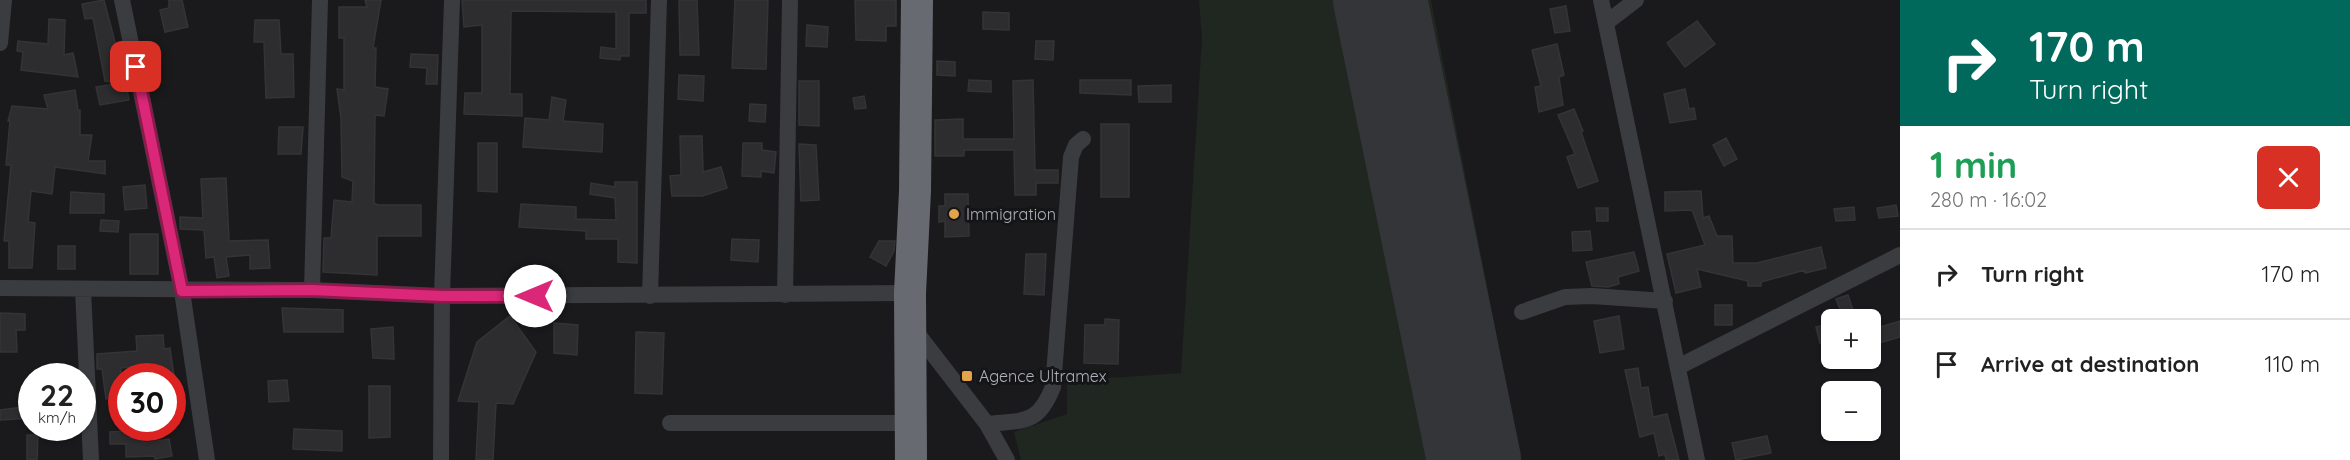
<!DOCTYPE html>
<html lang="en">
<head>
<meta charset="utf-8">
<style>
  :root { --surface:#fff; --page:#f6f6f6; --text:#222; --muted:#767676; --line:#e0e0e0 }
  body { margin:0; font-family:Quicksand,sans-serif; background:var(--page); color:var(--text); height:100vh; display:flex; flex-direction:column; font-size:22px; white-space:nowrap }
  * { box-sizing:border-box; margin:0 }
  p { font-size:20px; color:var(--muted) }
  .icon { flex:none; width:33px; height:33px; fill:none; stroke:currentColor; stroke-width:2; stroke-linecap:round; stroke-linejoin:round }
  .map { position:relative; flex:1; overflow:hidden }
  .panel { display:flex; flex-direction:column; background:var(--surface); width:450px }
  .panel>* { flex:none }
  .top-card { background:#00695c; color:#fff; overflow:hidden }
  .controls { position:absolute; left:1821px; top:309px; display:grid; gap:12px }
  .controls a { display:grid; place-items:center; width:60px; height:60px; border-radius:9px; background:var(--surface); box-shadow:0 2px 4px #0004; font-size:30px }
  .speed { position:absolute; left:18px; top:363px; display:flex; gap:12px; font-size:30px; font-weight:700; text-align:center }
  .speed>* { display:grid; place-content:center; width:78px; height:78px; border-radius:50%; background:var(--surface); box-shadow:0 2px 4px #0004; line-height:1 }
  .speed small { font-size:15px; font-weight:400 }
  .speed .limit { border:9px solid #d22; background:#fff; color:#111 }
  .pin { position:absolute; display:grid; place-items:center; width:51px; height:51px; color:#fff; margin:-26px; border-radius:12px; box-shadow:0 3px 9px #0006 }
  .me { position:absolute; width:66px; margin:-33px; rotate:270deg; stroke-linejoin:round; filter:drop-shadow(0 0 4px #0008) }
  .turn { display:flex; align-items:center; gap:21px; height:126px; padding:0 30px; font-size:27px }
  .turn .icon { width:78px; height:78px; stroke-width:2.5 }
  .turn b { display:block; font-size:42px; line-height:51px }
  .round { display:grid; place-items:center; flex:none; width:63px; height:63px; border-radius:9px; background:var(--page) }
  .overview { display:flex; align-items:center; justify-content:space-between; height:102px; padding:0 30px }
  h1 { font-size:36px; font-weight:700; line-height:45px; color:#1e9e55 }
  ul { padding:0; list-style:none }
  li { display:flex; align-items:center; gap:18px; height:90px; padding:0 30px; border-top:2px solid var(--line) }
  li div { flex:1 }
  li b { display:block; font-size:22px }
  li em { font-style:normal }
  main { display:flex; flex:1; min-height:0 }
  .map>svg:first-child { display:block }
</style>
</head>
<body>
<main>
<div class="map">
<svg width="1900" height="460" viewBox="0 0 1900 460">
  <rect width="100%" height="100%" fill="#1a1a1c"/>
  <!-- green -->
  <path fill="#202620" d="M 1199,0 L 1431,0 L 1521,460 L 1021,460 L 1014,432 L 1067,414 L 1067,381 L 1181,373 L 1202,38 Z"/>
  <g fill="none" stroke-linecap="round" stroke-linejoin="round">
    <!-- runway -->
    <path stroke="#343538" stroke-width="94" d="M 1380,0 L 1474,460"/>
  </g>
  <!-- building -->
  <path fill="#2d2d2f" stroke="#343437" stroke-width="1.5" d="M 104,0 L 116,46 L 117,61 L 121,60 L 129,100 L 100,105 L 96,87 L 121,83 L 105,81 L 93,18 L 85,19 L 82,4 Z
    M 169,0 L 182,0 L 188,27 L 165,32 L 160,10 L 169,8 Z
    M 365,0 L 381,0 L 373,48 L 376,48 L 375,87 L 388,89 L 384,116 L 375,115 L 374,203 L 378,205 L 421,205 L 421,236 L 377,236 L 377,275 L 323,272 L 324,238 L 331,238 L 334,200 L 352,202 L 353,181 L 342,177 L 341,118 L 337,89 L 344,90 L 344,38 L 339,38 L 339,7 L 367,7 Z
    M 462,0 L 646,0 L 646,13 L 629,13 L 629,56 L 620,56 L 620,60 L 600,58 L 601,47 L 616,49 L 616,12 L 511,11 L 510,94 L 522,94 L 522,116 L 464,114 L 465,93 L 482,93 L 482,25 L 464,27 Z
    M 679,0 L 697,0 L 699,55 L 680,55 Z
    M 735,0 L 768,0 L 766,69 L 732,68 Z
    M 855,0 L 896,0 L 896,26 L 886,26 L 886,41 L 856,40 Z
    M 1566,6 L 1570,31 L 1555,33 L 1550,9 Z
    M 983,12 L 1009,13 L 1009,30 L 983,29 Z
    M 49,19 L 65,20 L 64,55 L 73,53 L 78,77 L 21,70 L 23,52 L 17,51 L 18,41 L 48,44 Z
    M 255,20 L 279,20 L 281,54 L 293,54 L 294,97 L 266,98 L 264,42 L 254,42 Z
    M 1697,21 L 1715,44 L 1685,67 L 1667,43 Z
    M 807,25 L 828,27 L 827,47 L 806,46 Z
    M 1036,41 L 1054,41 L 1053,60 L 1035,59 Z
    M 1557,44 L 1564,75 L 1559,77 L 1563,105 L 1539,112 L 1535,87 L 1541,86 L 1532,50 Z
    M 411,54 L 438,55 L 437,84 L 426,84 L 427,68 L 410,67 Z
    M 937,61 L 955,62 L 955,76 L 937,75 Z
    M 679,75 L 704,76 L 703,101 L 678,99 Z
    M 969,80 L 991,81 L 991,92 L 968,91 Z
    M 1033,80 L 1035,170 L 1058,170 L 1058,183 L 1036,183 L 1036,195 L 1015,195 L 1014,150 L 964,150 L 964,156 L 935,156 L 935,120 L 963,119 L 963,139 L 1014,139 L 1013,81 Z
    M 1080,80 L 1131,80 L 1131,95 L 1080,93 Z
    M 799,81 L 819,81 L 819,126 L 799,125 Z
    M 1171,85 L 1171,102 L 1139,102 L 1138,86 Z
    M 1685,89 L 1689,109 L 1694,108 L 1696,119 L 1670,123 L 1664,94 Z
    M 75,90 L 78,110 L 80,110 L 80,135 L 92,135 L 88,161 L 105,161 L 105,174 L 55,167 L 52,194 L 31,191 L 28,222 L 35,223 L 32,268 L 9,268 L 9,241 L 4,241 L 11,165 L 6,165 L 10,121 L 8,121 L 12,106 L 48,109 L 44,95 Z
    M 864,96 L 866,108 L 855,109 L 853,98 Z
    M 552,97 L 566,100 L 563,121 L 603,124 L 602,152 L 523,147 L 525,118 L 549,120 Z
    M 750,104 L 766,105 L 765,122 L 749,121 Z
    M 1574,109 L 1583,131 L 1581,132 L 1598,181 L 1578,188 L 1567,157 L 1575,154 L 1558,115 Z
    M 1101,124 L 1129,124 L 1129,197 L 1101,197 Z
    M 279,127 L 303,127 L 301,154 L 278,154 Z
    M 680,136 L 702,136 L 703,172 L 721,167 L 727,188 L 702,196 L 672,196 L 670,176 L 681,175 Z
    M 1726,138 L 1737,159 L 1724,166 L 1713,145 Z
    M 478,143 L 497,143 L 497,192 L 478,191 Z
    M 743,143 L 762,143 L 762,150 L 776,152 L 774,173 L 761,171 L 761,177 L 742,176 Z
    M 799,144 L 816,145 L 819,200 L 801,201 Z
    M 226,178 L 229,241 L 268,240 L 270,268 L 250,269 L 250,255 L 226,257 L 229,276 L 217,278 L 214,257 L 206,258 L 204,230 L 180,229 L 180,217 L 203,218 L 201,179 Z
    M 615,182 L 637,182 L 637,263 L 618,262 L 618,239 L 586,239 L 586,231 L 519,227 L 521,204 L 576,207 L 576,219 L 616,220 L 615,198 L 590,194 L 591,183 L 615,187 Z
    M 145,185 L 147,208 L 125,210 L 123,187 Z
    M 1701,191 L 1703,218 L 1709,216 L 1717,236 L 1732,236 L 1733,263 L 1757,263 L 1821,247 L 1826,268 L 1805,273 L 1805,270 L 1761,282 L 1761,286 L 1748,286 L 1748,281 L 1697,269 L 1701,287 L 1676,293 L 1667,254 L 1705,245 L 1692,210 L 1665,211 L 1665,192 Z
    M 71,192 L 104,194 L 104,213 L 70,213 Z
    M 945,194 L 968,194 L 969,236 L 945,237 L 945,221 L 939,222 L 939,206 L 945,206 Z
    M 1896,205 L 1898,216 L 1879,218 L 1877,208 Z
    M 1854,207 L 1855,220 L 1836,221 L 1834,209 Z
    M 1596,208 L 1608,208 L 1608,221 L 1597,221 Z
    M 101,220 L 119,221 L 118,232 L 100,231 Z
    M 1590,231 L 1592,250 L 1573,251 L 1572,232 Z
    M 130,234 L 158,234 L 158,274 L 130,274 Z
    M 732,239 L 759,240 L 758,262 L 731,260 Z
    M 879,241 L 895,241 L 894,251 L 886,266 L 870,257 Z
    M 58,246 L 75,246 L 75,269 L 58,269 Z
    M 1634,252 L 1639,271 L 1618,277 L 1619,284 L 1608,287 L 1592,286 L 1586,262 Z
    M 1026,254 L 1046,254 L 1044,295 L 1024,294 Z
    M 1848,295 L 1853,310 L 1842,314 L 1836,299 Z
    M 1715,305 L 1732,305 L 1732,325 L 1715,325 Z
    M 282,308 L 343,310 L 343,332 L 284,332 Z
    M 0,313 L 25,314 L 25,330 L 16,330 L 17,352 L 0,352 Z
    M 510,316 L 536,352 L 513,404 L 496,403 L 493,460 L 476,460 L 479,402 L 458,401 L 477,342 Z
    M 1619,316 L 1624,349 L 1600,353 L 1594,321 Z
    M 1105,319 L 1119,320 L 1118,364 L 1084,363 L 1085,325 L 1105,325 Z
    M 1900,321 L 1900,337 L 1872,345 L 1870,330 Z
    M 554,323 L 578,325 L 577,355 L 554,353 Z
    M 1832,323 L 1832,340 L 1820,343 L 1816,327 Z
    M 393,327 L 394,359 L 373,358 L 371,329 Z
    M 636,332 L 664,333 L 662,394 L 635,393 Z
    M 163,335 L 164,349 L 170,348 L 174,376 L 154,376 L 153,365 L 121,368 L 122,397 L 106,399 L 102,369 L 97,369 L 97,354 L 137,351 L 136,336 Z
    M 1638,368 L 1641,388 L 1648,387 L 1653,417 L 1667,414 L 1679,460 L 1666,460 L 1665,454 L 1659,456 L 1654,433 L 1640,437 L 1625,370 Z
    M 287,380 L 289,401 L 269,402 L 268,381 Z
    M 369,386 L 390,386 L 390,437 L 369,438 Z
    M 29,406 L 31,418 L 0,420 L 0,410 Z
    M 294,429 L 342,431 L 342,451 L 293,449 Z
    M 143,430 L 144,443 L 169,439 L 172,456 L 155,459 L 154,456 L 126,457 L 126,444 L 110,444 L 110,432 Z
    M 27,435 L 38,435 L 37,460 L 27,460 Z
    M 1767,436 L 1771,453 L 1736,460 L 1732,443 Z"/>
  <g fill="none" stroke-linecap="round" stroke-linejoin="round">
    <!-- street -->
    <path stroke="#3b3c40" stroke-width="16" d="M 122,0 L 182,291 L 207,460
      M 1601,0 L 1697,460
      M 1606,23 L 1636,0
      M 0,43 L 4,0
      M 0,288 L 312,290 L 442,296 L 910,293
      M 83,290 L 91,460
      M 312,290 L 320,0
      M 785,295 L 790,0
      M 650,296 L 659,0
      M 1522,312 L 1565,297 L 1592,296 L 1665,301
      M 913,328 L 987,424 L 1007,460
      M 1678,367 L 1900,255
      M 670,423 L 911,423
      M 987,424 C 1024,420 1038,425 1053,387 L 1071,157 L 1076,145 L 1083,139
      M 441,460 L 442,296 L 452,0"/>
    <!-- highway -->
    <path stroke="#676b71" stroke-width="32" d="M 911,460 L 910,293 L 915,191 L 917,0"/>
  </g>
  <g fill="none" stroke-linecap="round" stroke-linejoin="round">
    <defs>
      <path id="route" d="M 136,67 L 182,291 L 312,290 L 442,296 L 535,296"/>
    </defs>
    <!-- route casing -->
    <use href="#route" stroke="#8e194d" stroke-width="15"/>
    <!-- route -->
    <use href="#route" stroke="#db2777" stroke-width="10"/>
  </g>
  <!-- markers -->
  <g fill="#e3a34a" stroke="#151517" stroke-width="2">
    <circle cx="954" cy="214" r="6"/>
    <rect x="961" y="370" width="12" height="12" rx="3"/>
  </g>
  <g text-anchor="middle" stroke-width="6" stroke-linejoin="round" paint-order="stroke">
    <!-- poi labels -->
    <g font-size="16" fill="#adb2ba" stroke="#151517" text-anchor="start">
      <text x="966" y="220">Immigration</text>
      <text x="979" y="382">Agence Ultramex</text>
    </g>
  </g>
</svg>
<div class="controls">
<a>+</a>
<a>−</a>
</div>
<div class="speed"><div>22<small>km/h</small></div><div class="limit">30</div></div>
<div class="pin" style="left:136px;top:67px;background:#d93025"><svg class="icon" aria-label="arrive" viewBox="0 0 24 24"><path d="M6 21V4h12l-3 4 3 4H6"/></svg></div>
<svg class="me" style="left:535px;top:296px" viewBox="-20 -20 40 40"><circle r="19" fill="#fff"/><path d="M0-13L10 11 0 6-10 11z" fill="#db2777"/></svg>
</div>
<section class="panel">
<div class="top-card">
<div class="turn"><svg class="icon" aria-label="right" viewBox="0 0 24 24"><path d="M7 20v-9h11M14 6l5 5-5 5"/></svg><div><b>170 m</b>Turn right</div></div>
</div>
<div class="overview"><div><h1>1 min</h1><p>280 m · 16:02</p></div><a class="round" style="background:#d93025;color:#fff"><svg class="icon" aria-label="close" viewBox="0 0 24 24"><path d="M6 6l12 12M18 6L6 18"/></svg></a></div>
<ul>
<li><svg class="icon" aria-label="right" viewBox="0 0 24 24"><path d="M7 20v-9h11M14 6l5 5-5 5"/></svg><div><b>Turn right</b></div><em>170 m</em></li>
<li><svg class="icon" aria-label="arrive" viewBox="0 0 24 24"><path d="M6 21V4h12l-3 4 3 4H6"/></svg><div><b>Arrive at destination</b></div><em>110 m</em></li>
</ul>
</section>
</main>
</body>
</html>
